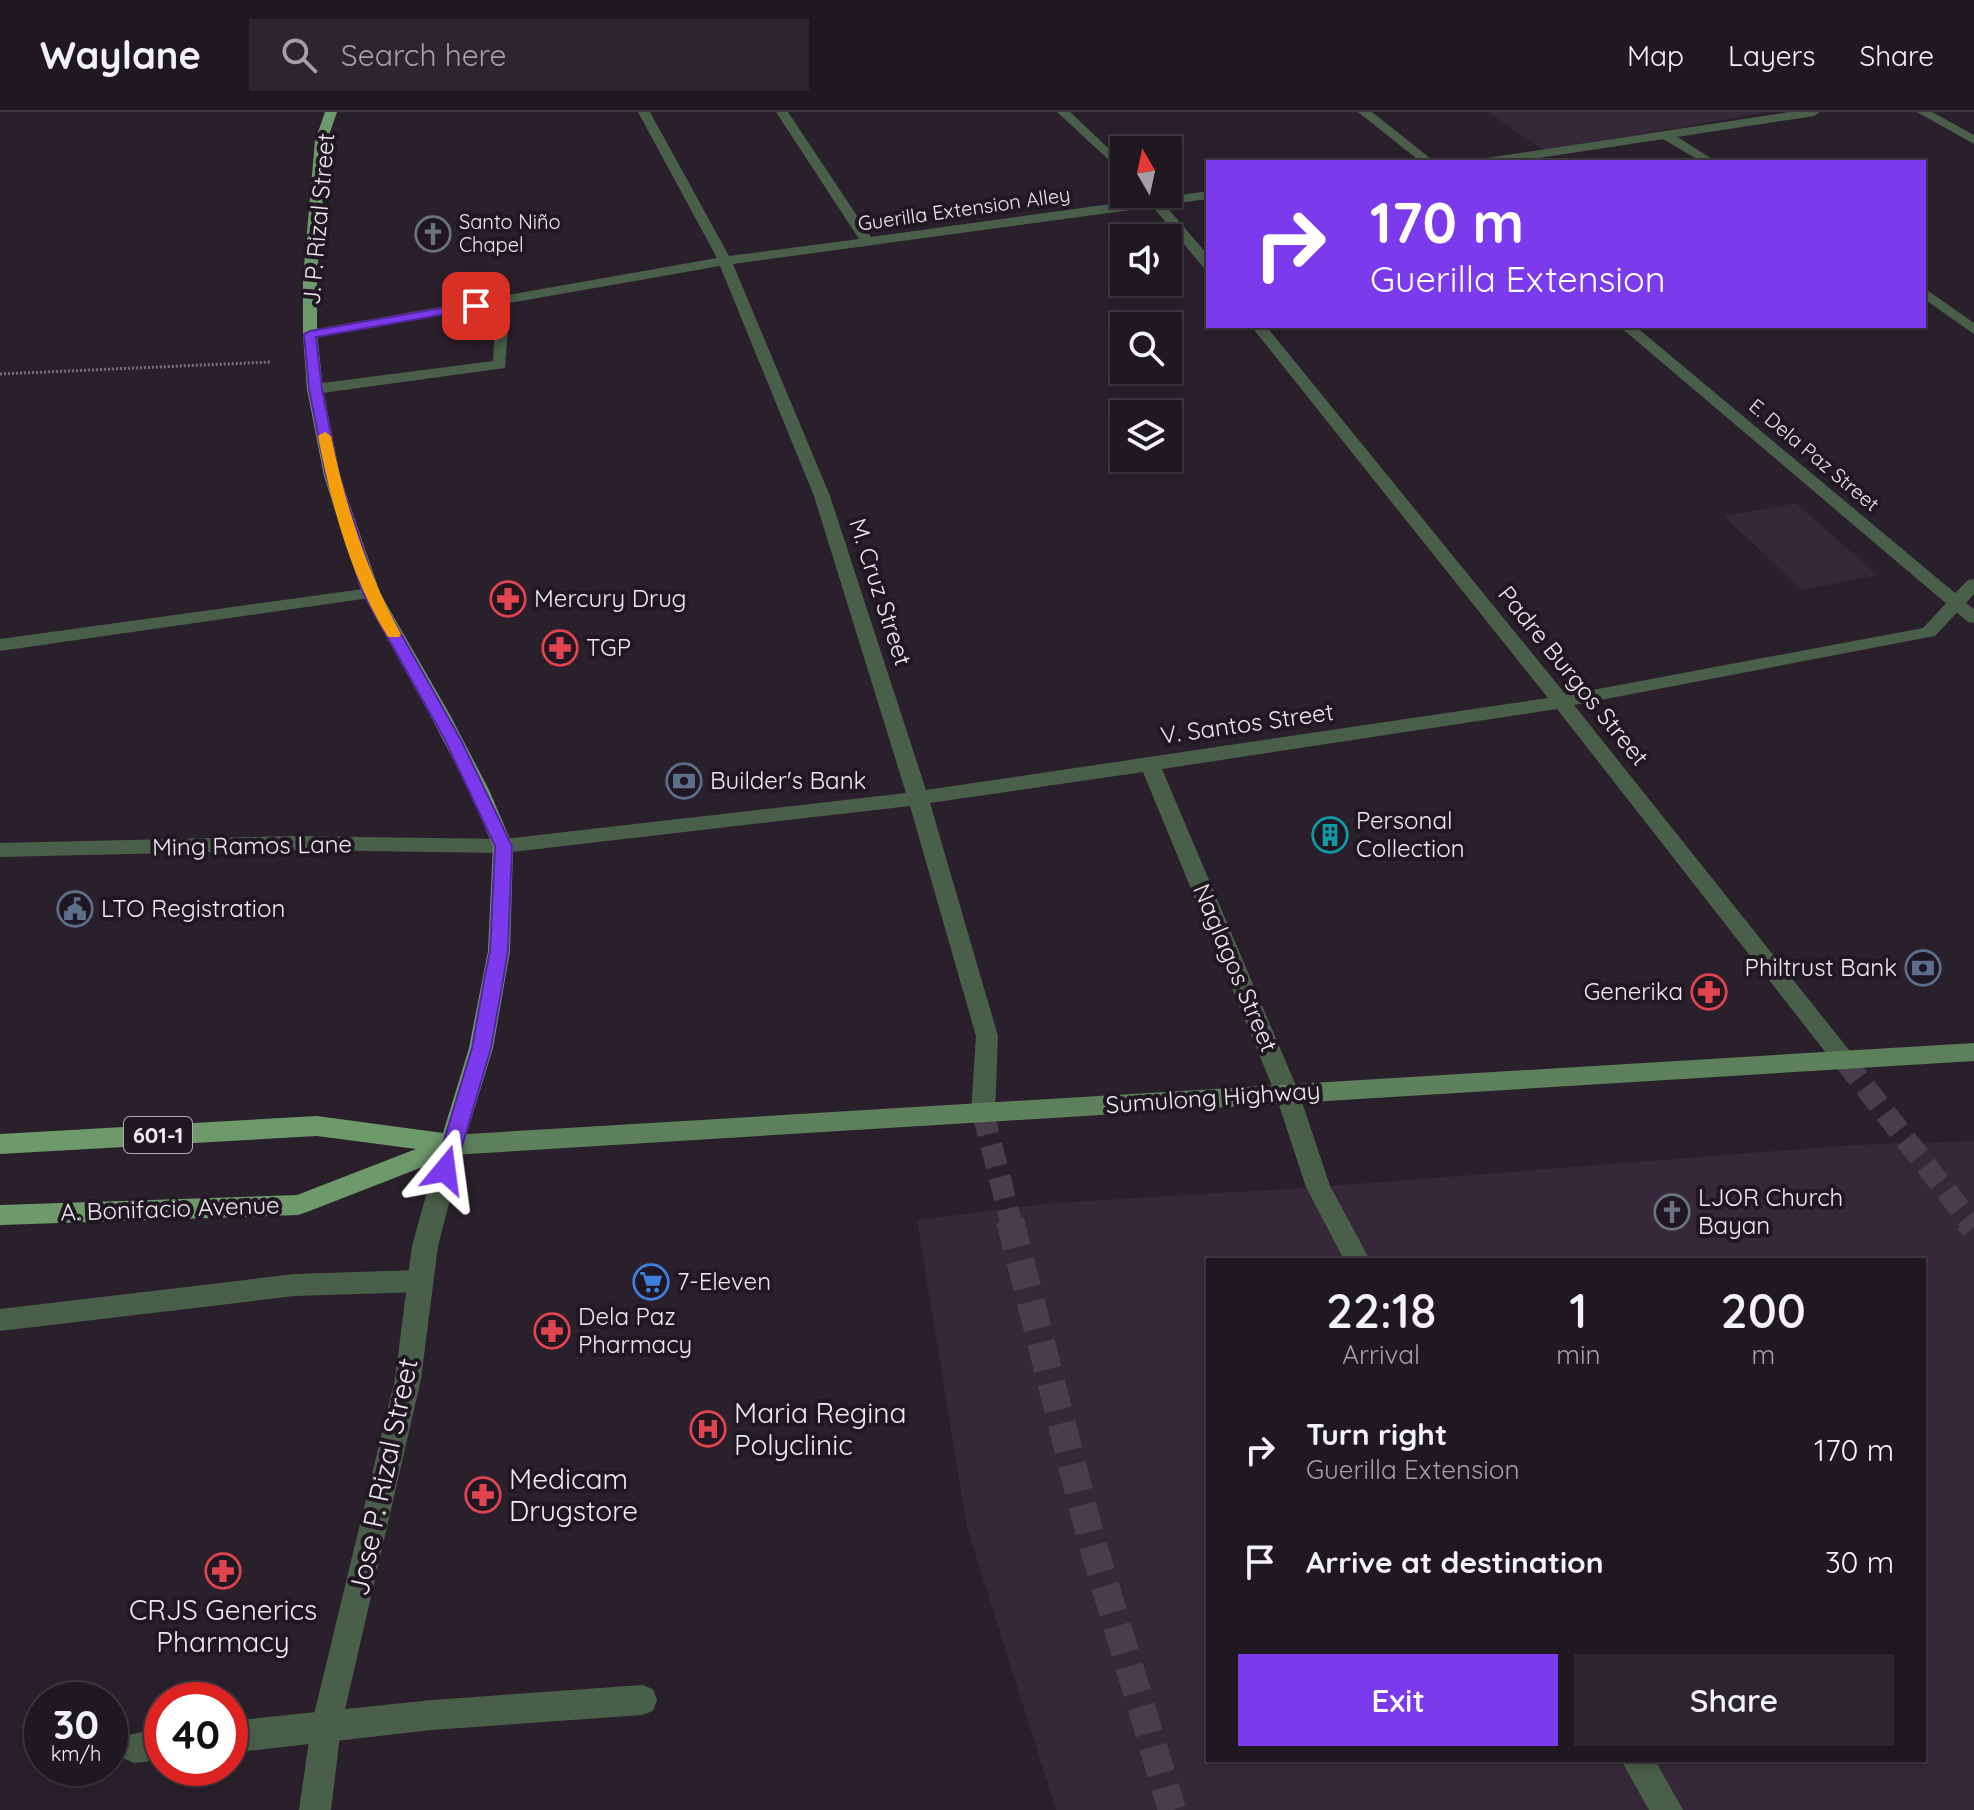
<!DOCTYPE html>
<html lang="en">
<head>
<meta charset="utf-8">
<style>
  :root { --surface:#201821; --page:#2d252e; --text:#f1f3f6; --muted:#a2a0a5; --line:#3d373f; --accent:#7c3aed }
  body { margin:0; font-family:Quicksand,sans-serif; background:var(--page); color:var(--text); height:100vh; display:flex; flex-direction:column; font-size:30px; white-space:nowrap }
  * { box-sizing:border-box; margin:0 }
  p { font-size:26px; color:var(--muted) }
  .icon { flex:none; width:44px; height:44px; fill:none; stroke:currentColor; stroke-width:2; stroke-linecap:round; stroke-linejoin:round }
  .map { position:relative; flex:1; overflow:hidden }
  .panel { position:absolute; left:1206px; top:1146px; width:720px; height:504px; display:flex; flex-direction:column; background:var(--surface); border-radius:0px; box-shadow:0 4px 12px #0003,0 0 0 2px var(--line) }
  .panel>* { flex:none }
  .top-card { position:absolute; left:1206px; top:48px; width:720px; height:168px; border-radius:0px; box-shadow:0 4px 12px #0003,0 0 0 2px var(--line); background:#7c3aed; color:#fff; overflow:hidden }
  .needle { width:52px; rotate:351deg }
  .tools { position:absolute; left:1110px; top:24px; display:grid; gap:16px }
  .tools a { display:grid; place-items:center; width:72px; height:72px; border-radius:0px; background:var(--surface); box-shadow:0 4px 12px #0003,0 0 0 2px var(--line); font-size:40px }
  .speed { position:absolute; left:24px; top:1570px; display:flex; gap:16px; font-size:40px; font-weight:700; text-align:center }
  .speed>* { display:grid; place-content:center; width:104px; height:104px; border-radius:50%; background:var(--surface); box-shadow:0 4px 12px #0003,0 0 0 2px var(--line); line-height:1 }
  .speed small { font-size:20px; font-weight:400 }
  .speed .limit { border:12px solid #d22; background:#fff; color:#111 }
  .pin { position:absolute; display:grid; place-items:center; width:68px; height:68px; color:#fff; margin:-34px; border-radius:16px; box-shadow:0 4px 12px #0006 }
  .me { position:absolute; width:88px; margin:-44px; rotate:16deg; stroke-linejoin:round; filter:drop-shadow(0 0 6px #0008) }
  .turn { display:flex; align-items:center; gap:28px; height:168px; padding:0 32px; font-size:36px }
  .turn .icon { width:104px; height:104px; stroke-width:2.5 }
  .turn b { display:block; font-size:56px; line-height:68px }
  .eta { display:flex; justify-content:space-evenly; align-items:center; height:136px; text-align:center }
  .eta b { font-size:48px; font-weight:600; line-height:56px }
  .action { display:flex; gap:16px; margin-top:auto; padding:16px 32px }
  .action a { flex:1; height:92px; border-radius:0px; background:var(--accent); color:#fff; font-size:32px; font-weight:600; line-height:92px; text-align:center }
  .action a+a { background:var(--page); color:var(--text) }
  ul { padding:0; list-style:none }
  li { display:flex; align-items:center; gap:24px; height:112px; padding:0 32px }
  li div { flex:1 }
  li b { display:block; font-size:30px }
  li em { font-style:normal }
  header { display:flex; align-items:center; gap:48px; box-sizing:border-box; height:112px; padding:0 40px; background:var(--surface); border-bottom:2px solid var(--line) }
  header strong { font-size:38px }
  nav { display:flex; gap:44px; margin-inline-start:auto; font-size:28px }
  .search { width:560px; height:72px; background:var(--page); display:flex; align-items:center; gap:20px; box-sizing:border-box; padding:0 28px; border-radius:0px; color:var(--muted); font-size:30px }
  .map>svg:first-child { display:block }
</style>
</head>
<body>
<header>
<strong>Waylane</strong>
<div class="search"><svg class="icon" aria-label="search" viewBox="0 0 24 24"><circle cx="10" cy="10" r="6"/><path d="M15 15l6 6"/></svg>Search here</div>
<nav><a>Map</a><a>Layers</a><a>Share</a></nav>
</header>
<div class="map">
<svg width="1974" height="1698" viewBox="0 0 1974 1698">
  <rect width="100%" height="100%" fill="#2a202c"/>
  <!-- built -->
  <path fill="#362839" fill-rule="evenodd" d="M 1488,0 L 1770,0 L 1543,38 Z
    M 1796,391 L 1877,463 L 1802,478 L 1724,404 Z
    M 1974,1029 L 1974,1698 L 1056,1698 L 967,1415 L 917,1108 L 1055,1091 L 1318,1075 L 1854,1033 ZM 1208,1148 L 1924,1148 L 1924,1648 L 1208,1648 Z"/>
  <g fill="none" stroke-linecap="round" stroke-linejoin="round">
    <!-- minor-tunnel-far1 -->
    <path stroke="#483e4a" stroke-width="22" stroke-dasharray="22 11" stroke-linecap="butt" d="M 1845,949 L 1970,1110
      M 983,1001 L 1011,1110"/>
    <!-- minor-tunnel -->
    <path stroke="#483e4a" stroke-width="28" stroke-dasharray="28 14" stroke-linecap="butt" d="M 1010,1108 L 1090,1423 L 1172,1698
      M 1968,1108 L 1974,1115"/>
    <!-- path -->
    <path stroke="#766e78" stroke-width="3" stroke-dasharray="2 2" stroke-linecap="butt" d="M 0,262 L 271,250"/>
    <!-- service -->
    <path fill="#4a5f49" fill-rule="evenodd" d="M 503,185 L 510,189 L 505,256 L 315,282 L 307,277 L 315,272 L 493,249 L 496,189 Z
      M 371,476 L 380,481 L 377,485 L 0,539 L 0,527 Z
      M 642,1573 L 653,1577 L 657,1588 L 653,1599 L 642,1603 L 432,1618 L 230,1641 L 230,1609 L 432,1588 Z
      M 162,1616 L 162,1648 L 134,1651 L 123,1646 L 118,1635 L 123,1624 Z"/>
    <!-- pedestrian -->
    <path fill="#4a5f49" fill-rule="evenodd" d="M 1287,972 L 1295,974 L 1299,981 L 1330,1074 L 1370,1148 L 1344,1148 L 1306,1075 L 1275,981 L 1279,974 Z
      M 1621,1648 L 1655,1648 L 1683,1698 L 1649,1698 Z"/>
    <!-- minor -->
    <path fill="#4a5f49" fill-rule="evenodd" d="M 638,0 L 650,0 L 729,144 L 859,127 L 776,0 L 788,0 L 871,125 L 1147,87 L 1144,82 L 1156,82 L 1159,86 L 1208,79 L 1208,87 L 1165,93 L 1208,143 L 1208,156 L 1203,155 L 1153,95 L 733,152 L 830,384 L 926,678 L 1548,586 L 1251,214 L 1266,214 L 1566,583 L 1923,516 L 1951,486 L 1963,486 L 1966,490 L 1963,494 L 1935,524 L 1574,593 L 1853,943 L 1857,949 L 1853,955 L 1845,958 L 1837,955 L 1557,597 L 1162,657 L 1299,981 L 1295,988 L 1287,990 L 1279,988 L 1275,981 L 1143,660 L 930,691 L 998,924 L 995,1001 L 991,1008 L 983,1010 L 975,1008 L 971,1001 L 976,924 L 910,694 L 503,741 L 293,738 L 0,745 L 0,731 L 293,724 L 503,727 L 906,681 L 814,384 L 720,154 L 310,226 L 303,222 L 310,218 L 717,146 Z
      M 1057,0 L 1070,0 L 1124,51 L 1124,62 Z
      M 1917,0 L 1932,0 L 1974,23 L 1974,32 Z
      M 1663,21 L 1671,21 L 1717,50 L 1702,50 L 1663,27 Z
      M 1924,176 L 1974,211 L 1974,222 L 1924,187 Z
      M 419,1158 L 428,1161 L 432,1169 L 428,1177 L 419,1180 L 295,1184 L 0,1219 L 0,1197 L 295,1162 Z"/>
    <!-- tertiary -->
    <path fill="#4a5f49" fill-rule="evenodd" d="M 1358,0 L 1372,0 L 1435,50 L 1421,50 Z
      M 1790,0 L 1820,0 L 1814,4 L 1512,50 L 1481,50 L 1487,46 Z
      M 1619,214 L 1635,214 L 1955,481 L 1968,468 L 1974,467 L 1974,482 L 1966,491 L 1974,497 L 1974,511 L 1968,510 Z
      M 452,1023 L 461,1026 L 464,1033 L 438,1134 L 421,1267 L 341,1615 L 331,1698 L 299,1698 L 311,1615 L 395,1267 L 412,1134 L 440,1033 L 443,1026 Z"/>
    <!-- secondary -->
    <path fill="#5e805c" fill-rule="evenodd" d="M 1974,931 L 1974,949 L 452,1043 L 443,1040 L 440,1033 L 443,1026 L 452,1023 Z"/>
    <!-- primary -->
    <path fill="#6e9a6b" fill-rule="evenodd" d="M 325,0 L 337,0 L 327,29 L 317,166 L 317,222 L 323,277 L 340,364 L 380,481 L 450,603 L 489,678 L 513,734 L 510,839 L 493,936 L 461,1040 L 307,1100 L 298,1103 L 0,1113 L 0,1093 L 297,1083 L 416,1037 L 317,1024 L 0,1042 L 0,1022 L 317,1004 L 443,1021 L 469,936 L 488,839 L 493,734 L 469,678 L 430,603 L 362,481 L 324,364 L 307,277 L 303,222 L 303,166 L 315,29 Z"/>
  </g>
  <!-- route -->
  <path fill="#7c3aed" stroke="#51269a" stroke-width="2" d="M 476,190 L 482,194 L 480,196 L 316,225 L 322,277 L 339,364 L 378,481 L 461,628 L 512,734 L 508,839 L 504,863 L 491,936 L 455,1058 L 452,1064 L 445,1066 L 438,1064 L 435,1058 L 472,936 L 485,863 L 490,839 L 495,734 L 445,628 L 363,481 L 326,364 L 309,277 L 304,222 L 310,219 Z"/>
  <!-- slow -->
  <path fill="#f59e0b" d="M 325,320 L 331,324 C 345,392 367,461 401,522 L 399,525 L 388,525 C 351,466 331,392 318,324 Z"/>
  <!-- icons -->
  <defs>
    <symbol id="church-ring" viewBox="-11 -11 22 22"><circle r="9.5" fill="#201722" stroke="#6b7280" stroke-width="1.5"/><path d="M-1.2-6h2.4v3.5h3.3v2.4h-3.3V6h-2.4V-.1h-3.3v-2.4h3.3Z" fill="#6b7280"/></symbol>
    <symbol id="pharmacy-ring" viewBox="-11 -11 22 22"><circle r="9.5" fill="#201722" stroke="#e0444e" stroke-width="1.5"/><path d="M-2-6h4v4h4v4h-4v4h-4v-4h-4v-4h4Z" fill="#e0444e"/></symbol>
    <symbol id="bank-ring" viewBox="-11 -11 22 22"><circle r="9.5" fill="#201722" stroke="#5c6f8a" stroke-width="1.5"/><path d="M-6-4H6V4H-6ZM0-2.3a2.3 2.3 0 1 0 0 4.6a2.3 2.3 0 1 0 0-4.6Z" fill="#5c6f8a"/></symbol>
    <symbol id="building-ring" viewBox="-11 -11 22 22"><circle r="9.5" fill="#201722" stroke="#0f9aa8" stroke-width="1.5"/><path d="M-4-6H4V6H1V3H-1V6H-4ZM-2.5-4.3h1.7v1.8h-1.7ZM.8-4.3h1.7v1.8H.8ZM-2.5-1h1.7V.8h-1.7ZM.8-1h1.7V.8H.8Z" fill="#0f9aa8"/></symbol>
    <symbol id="civic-ring" viewBox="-11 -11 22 22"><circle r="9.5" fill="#201722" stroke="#5c6f8a" stroke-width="1.5"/><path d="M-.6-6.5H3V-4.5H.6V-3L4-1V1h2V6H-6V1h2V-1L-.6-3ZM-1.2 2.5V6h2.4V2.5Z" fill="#5c6f8a"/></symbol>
    <symbol id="supermarket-ring" viewBox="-11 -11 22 22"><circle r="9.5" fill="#201722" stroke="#3f7fe0" stroke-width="1.5"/><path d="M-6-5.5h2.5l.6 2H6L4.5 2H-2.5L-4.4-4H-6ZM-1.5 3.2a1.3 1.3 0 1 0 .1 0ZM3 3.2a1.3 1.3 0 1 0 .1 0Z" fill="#3f7fe0"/></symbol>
    <symbol id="hospital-ring" viewBox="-11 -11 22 22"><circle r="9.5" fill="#201722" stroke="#e0444e" stroke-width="1.5"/><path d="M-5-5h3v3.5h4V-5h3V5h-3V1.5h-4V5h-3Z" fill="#e0444e"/></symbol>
  </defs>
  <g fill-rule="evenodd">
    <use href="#church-ring" x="413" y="102" width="40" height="40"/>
    <use href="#pharmacy-ring" x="488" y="467" width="40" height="40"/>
    <use href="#pharmacy-ring" x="540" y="516" width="40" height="40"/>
    <use href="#bank-ring" x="664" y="649" width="40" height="40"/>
    <use href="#building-ring" x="1310" y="703" width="40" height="40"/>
    <use href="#civic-ring" x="55" y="777" width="40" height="40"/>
    <use href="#bank-ring" x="1903" y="836" width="40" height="40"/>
    <use href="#pharmacy-ring" x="1689" y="860" width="40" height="40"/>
    <use href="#church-ring" x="1652" y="1080" width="40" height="40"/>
    <use href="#supermarket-ring" x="631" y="1150" width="40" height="40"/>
    <use href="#pharmacy-ring" x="532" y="1199" width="40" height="40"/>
    <use href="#hospital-ring" x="688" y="1297" width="40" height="40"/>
    <use href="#pharmacy-ring" x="463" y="1363" width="40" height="40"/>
    <use href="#pharmacy-ring" x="203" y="1439" width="40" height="40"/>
  </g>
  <g text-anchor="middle" stroke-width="8" stroke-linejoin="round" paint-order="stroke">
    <!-- far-street labels -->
    <g font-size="20" fill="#f0e9f1" stroke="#201722">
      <text transform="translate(964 97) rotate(-8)" y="7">Guerilla Extension Alley</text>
      <text transform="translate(1814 343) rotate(40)" y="7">E. Dela Paz Street</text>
    </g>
    <!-- far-poi labels -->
    <g font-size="20" fill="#f0e9f1" stroke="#201722" text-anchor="start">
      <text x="459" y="117">Santo Niño<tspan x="459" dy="23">Chapel</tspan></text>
    </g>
    <!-- shield labels -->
    <rect fill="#201722" stroke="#b2aab3" stroke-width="2" x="124" y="1005" width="68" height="36" rx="6"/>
    <g font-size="22" font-weight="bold" fill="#f0e9f1">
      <text x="158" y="1031">601-1</text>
    </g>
    <!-- street labels -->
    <g font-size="24" fill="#f0e9f1" stroke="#201722">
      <text transform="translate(319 107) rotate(-85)" y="8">J. P. Rizal Street</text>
      <text transform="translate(880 480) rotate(72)" y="8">M. Cruz Street</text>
      <text transform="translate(1573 564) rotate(51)" y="8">Padre Burgos Street</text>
      <text transform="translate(1247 612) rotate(-8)" y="8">V. Santos Street</text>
      <text transform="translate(252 734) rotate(-1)" y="8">Ming Ramos Lane</text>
      <text transform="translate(1235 856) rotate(67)" y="8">Naglagos Street</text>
      <text transform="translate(1213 986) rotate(-4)" y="8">Sumulong Highway</text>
      <text transform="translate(170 1097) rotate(-2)" y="8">A. Bonifacio Avenue</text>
    </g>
    <!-- poi labels -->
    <g font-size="24" fill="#f0e9f1" stroke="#201722" text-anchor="start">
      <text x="534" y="495">Mercury Drug</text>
      <text x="586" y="544">TGP</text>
      <text x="710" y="677">Builder's Bank</text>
      <text x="1356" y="717">Personal<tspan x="1356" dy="28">Collection</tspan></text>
      <text x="101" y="805">LTO Registration</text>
      <text x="1897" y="864" text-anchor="end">Philtrust Bank</text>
      <text x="1683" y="888" text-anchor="end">Generika</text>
      <text x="1698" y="1094">LJOR Church<tspan x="1698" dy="28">Bayan</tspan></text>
      <text x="677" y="1178">7-Eleven</text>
      <text x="578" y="1213">Dela Paz<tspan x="578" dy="28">Pharmacy</tspan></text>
    </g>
    <!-- near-poi labels -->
    <g font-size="28" fill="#f0e9f1" stroke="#201722" text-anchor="start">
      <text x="734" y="1311">Maria Regina<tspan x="734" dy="32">Polyclinic</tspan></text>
      <text x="509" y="1377">Medicam<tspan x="509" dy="32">Drugstore</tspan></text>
      <text x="223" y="1508" text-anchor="middle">CRJS Generics<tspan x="223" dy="32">Pharmacy</tspan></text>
    </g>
    <!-- near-street labels -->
    <g font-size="28" fill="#f0e9f1" stroke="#201722">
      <text transform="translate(383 1365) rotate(-78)" y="10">Jose P. Rizal Street</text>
    </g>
  </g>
</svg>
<div class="tools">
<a><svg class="needle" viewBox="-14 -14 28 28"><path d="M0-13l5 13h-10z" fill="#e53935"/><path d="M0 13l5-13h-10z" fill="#a2a0a5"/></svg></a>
<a><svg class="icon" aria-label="sound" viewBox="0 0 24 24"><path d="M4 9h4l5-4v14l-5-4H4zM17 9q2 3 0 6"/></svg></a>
<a><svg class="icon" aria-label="search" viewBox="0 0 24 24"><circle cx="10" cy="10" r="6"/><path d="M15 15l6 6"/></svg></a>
<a><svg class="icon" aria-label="layers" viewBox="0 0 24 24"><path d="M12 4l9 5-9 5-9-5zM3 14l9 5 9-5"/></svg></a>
</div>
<div class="speed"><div>30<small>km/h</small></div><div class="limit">40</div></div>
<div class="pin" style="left:476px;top:194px;background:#d93025"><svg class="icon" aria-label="arrive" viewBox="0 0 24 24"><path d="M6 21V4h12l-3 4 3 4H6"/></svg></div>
<svg class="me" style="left:445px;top:1058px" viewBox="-20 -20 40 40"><path d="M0-17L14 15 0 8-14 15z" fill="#7c3aed" stroke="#fff" stroke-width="4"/></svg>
<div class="top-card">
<div class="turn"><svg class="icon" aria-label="right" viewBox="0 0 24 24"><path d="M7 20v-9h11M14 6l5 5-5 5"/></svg><div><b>170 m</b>Guerilla Extension</div></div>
</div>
<section class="panel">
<div class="eta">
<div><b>22:18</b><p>Arrival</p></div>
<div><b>1</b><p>min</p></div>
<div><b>200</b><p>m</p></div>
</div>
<ul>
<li><svg class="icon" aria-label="right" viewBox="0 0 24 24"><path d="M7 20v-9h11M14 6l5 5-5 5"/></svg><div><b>Turn right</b><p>Guerilla Extension</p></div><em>170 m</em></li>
<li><svg class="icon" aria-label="arrive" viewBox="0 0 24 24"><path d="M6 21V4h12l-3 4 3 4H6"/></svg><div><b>Arrive at destination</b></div><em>30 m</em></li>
</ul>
<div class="action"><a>Exit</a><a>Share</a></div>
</section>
</div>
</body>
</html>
